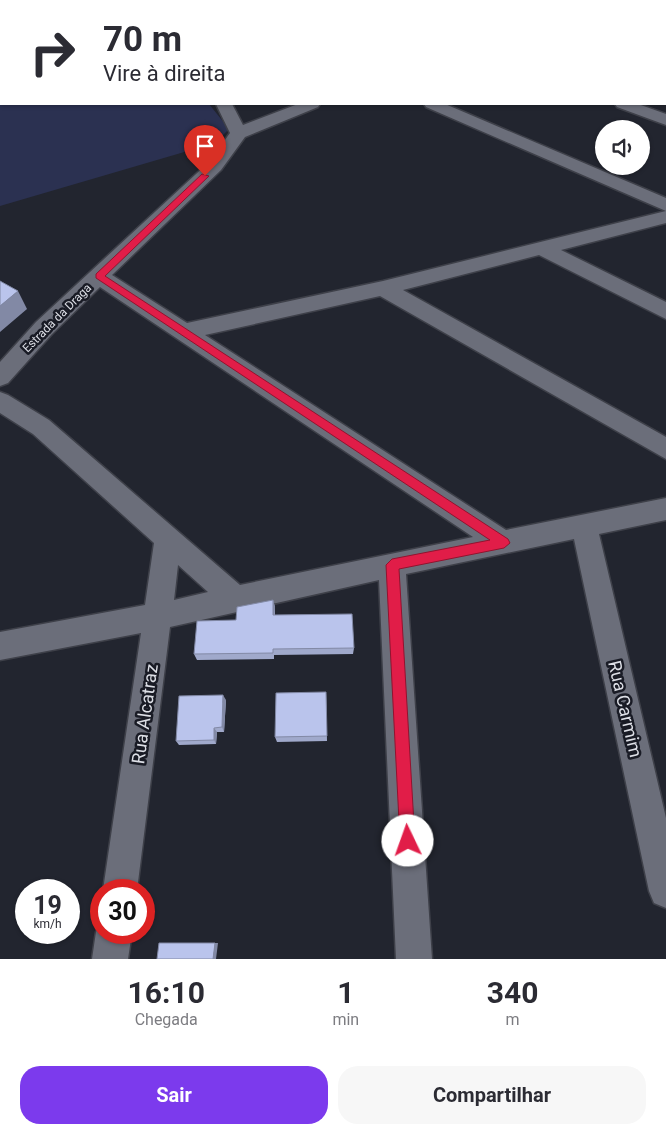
<!DOCTYPE html>
<html lang="pt">
<head>
<meta charset="utf-8">
<style>
  :root { --surface:#fff; --page:#f7f7f7; --text:#2b2b33; --muted:#7c7c81; --accent:#7c3aed }
  body { margin:0; font-family:Roboto,sans-serif; background:var(--page); color:var(--text); height:100vh; display:flex; flex-direction:column; font-size:19px; white-space:nowrap }
  * { box-sizing:border-box; margin:0 }
  p { font-size:16px; color:var(--muted) }
  .icon { flex:none; width:28px; height:28px; fill:none; stroke:currentColor; stroke-width:2; stroke-linecap:round; stroke-linejoin:round }
  .map { position:relative; height:959px; overflow:hidden }
  .details { display:flex; flex-direction:column; background:var(--surface); flex:1 }
  .details>* { flex:none }
  .guide { position:absolute; left:0px; top:0px; width:666px; height:105px; box-shadow:0 1px 4px #0004; background:#fff; color:var(--text); overflow:hidden }
  .buttons { position:absolute; left:595px; top:120px; display:grid; gap:10px }
  .buttons a { display:grid; place-items:center; width:55px; height:55px; border-radius:50%; background:var(--surface); box-shadow:0 1px 4px #0004; font-size:25px }
  .speed { position:absolute; left:15px; top:879px; display:flex; gap:10px; font-size:25px; font-weight:700; text-align:center }
  .speed>* { display:grid; place-content:center; width:65px; height:65px; border-radius:50%; background:var(--surface); box-shadow:0 1px 4px #0004; line-height:1 }
  .speed small { font-size:12px; font-weight:400 }
  .speed .limit { border:8px solid #d22; background:#fff; color:#111 }
  .pin { position:absolute; display:grid; place-items:center; width:42px; height:42px; color:#fff; margin:-51px -21px; border-radius:50% 50% 50% 0; rotate:-45deg; box-shadow:0 0 5px #0007 }
  .pin .icon { rotate:45deg }
  .me { position:absolute; width:55px; margin:-28px; rotate:357deg; stroke-linejoin:round; filter:drop-shadow(0 0 4px #0008) }
  .turn { display:flex; align-items:center; gap:18px; height:105px; padding:0 20px; font-size:22px }
  .turn .icon { width:65px; height:65px; stroke-width:2.5 }
  .turn b { display:block; font-size:35px; line-height:42px }
  .eta { display:flex; justify-content:space-evenly; align-items:center; height:85px; text-align:center }
  .eta b { font-size:30px; font-weight:700; line-height:35px }
  .action { display:flex; gap:10px; margin-top:auto; padding:10px 20px }
  .action a { flex:1; height:58px; border-radius:20px; background:var(--accent); color:#fff; font-size:20px; font-weight:700; line-height:58px; text-align:center }
  .action a+a { background:var(--page); color:var(--text) }
  .map>svg:first-child { display:block }
</style>
</head>
<body>
<div class="map">
<svg width="666" height="959" viewBox="0 0 666 959">
  <rect width="100%" height="100%" fill="#22252f"/>
  <!-- green -->
  <path fill="#2b3151" d="M 142,0 L 666,0 L 666,36 L 665,1 Z
    M 0,38 L 1,104 L 209,104 L 229,129 L 215,143 L 0,206 Z"/>
  <g fill="none" stroke-linecap="round" stroke-linejoin="round">
    <defs>
      <path id="minor" d="M 126,0 L 140,0 L 141,1 L 127,1 Z
        M 0,2 L 1,2 L 1,10 L 0,10 Z
        M 665,48 L 666,48 L 666,58 L 665,58 Z
        M 216,104 L 232,104 L 243,125 L 298,104 L 320,104 L 318,107 L 245,137 L 221,170 L 112,275 L 187,323 L 383,281 L 666,211 L 666,223 L 561,250 L 666,302 L 666,319 L 539,255 L 403,290 L 666,437 L 666,459 L 380,296 L 205,335 L 506,530 L 666,498 L 666,520 L 599,534 L 666,818 L 666,908 L 654,903 L 649,891 L 574,539 L 406,574 L 432,959 L 396,959 L 379,580 L 170,627 L 137,890 L 103,890 L 141,633 L 0,660 L 0,632 L 145,605 L 154,543 L 33,434 L 0,413 L 0,392 L 8,395 L 49,420 L 240,585 L 473,537 L 100,287 L 52,334 L 8,383 L 0,386 L 0,362 L 36,322 L 209,162 L 230,133 ZM 178,565 L 208,592 L 174,600 Z
        M 424,104 L 445,104 L 666,198 L 666,211 L 426,107 Z
        M 615,104 L 638,104 L 666,114 L 666,125 L 617,107 Z
        M 101,920 L 101,932 L 132,932 L 128,959 L 92,959 L 96,932 Z"/>
    </defs>
    <!-- minor casing -->
    <use href="#minor" stroke="#3e4049" stroke-width="3"/>
    <!-- minor -->
    <use href="#minor" fill="#6b6e7a" fill-rule="evenodd"/>
  </g>
  <!-- wall -->
  <path fill="#a0a9cb" d="M 273,600 L 275,607 L 275,615 L 354,648 L 353,654 L 274,655 L 274,659 L 197,660 L 194,654 L 236,620 Z
    M 326,692 L 327,741 L 277,742 L 275,737 Z
    M 226,700 L 224,732 L 217,732 L 216,744 L 179,745 L 176,741 Z"/>
  <!-- shaded-wall -->
  <path fill="#8289a5" d="M 18,291 L 27,309 L 0,332 L 0,306 Z
    M 273,600 L 275,607 L 274,621 L 273,615 Z
    M 223,695 L 226,700 L 224,732 L 222,727 Z
    M 214,728 L 217,732 L 216,744 L 214,740 Z
    M 215,943 L 218,943 L 216,959 L 213,959 Z"/>
  <!-- building -->
  <path fill="#bac4ec" stroke="#8289a5" d="M 0,281 L 18,291 L 0,306 Z
    M 273,600 L 273,615 L 352,614 L 354,648 L 273,649 L 273,653 L 194,654 L 197,621 L 236,620 L 237,607 Z
    M 326,692 L 327,736 L 275,737 L 276,693 Z
    M 223,695 L 222,727 L 214,728 L 214,740 L 176,741 L 179,696 Z
    M 159,943 L 215,943 L 213,959 L 157,959 Z"/>
  <!-- route -->
  <path fill="#e11d48" stroke="#92132f" d="M 202,174 L 209,176 L 105,276 L 508,539 L 510,543 L 504,548 L 399,569 L 415,841 L 413,846 L 408,848 L 402,846 L 400,841 L 386,565 L 392,559 L 490,540 L 96,278 L 96,274 Z"/>
  <g text-anchor="middle" stroke-width="5" stroke-linejoin="round" paint-order="stroke">
    <!-- far-street labels -->
    <g font-size="12" fill="#dddfe6" stroke="#191b25">
      <text transform="translate(57 318) rotate(-45)" y="4">Estrada da Draga</text>
    </g>
    <!-- near-street labels -->
    <g font-size="18" fill="#dddfe6" stroke="#191b25">
      <text transform="translate(625 709) rotate(77)" y="6">Rua Carmim</text>
      <text transform="translate(145 714) rotate(-82)" y="6">Rua Alcatraz</text>
    </g>
  </g>
</svg>
<div class="buttons">
<a><svg class="icon" aria-label="sound" viewBox="0 0 24 24"><path d="M4 9h4l5-4v14l-5-4H4zM17 9q2 3 0 6"/></svg></a>
</div>
<div class="speed"><div>19<small>km/h</small></div><div class="limit">30</div></div>
<div class="pin" style="left:205px;top:176px;background:#d93025"><svg class="icon" aria-label="arrive" viewBox="0 0 24 24"><path d="M6 21V4h12l-3 4 3 4H6"/></svg></div>
<svg class="me" style="left:408px;top:841px" viewBox="-20 -20 40 40"><circle r="19" fill="#fff"/><path d="M0-13L10 11 0 6-10 11z" fill="#e11d48"/></svg>
<div class="guide">
<div class="turn"><svg class="icon" aria-label="right" viewBox="0 0 24 24"><path d="M7 20v-9h11M14 6l5 5-5 5"/></svg><div><b>70 m</b>Vire à direita</div></div>
</div>
</div>
<section class="details">
<div class="eta">
<div><b>16:10</b><p>Chegada</p></div>
<div><b>1</b><p>min</p></div>
<div><b>340</b><p>m</p></div>
</div>
<div class="action"><a>Sair</a><a>Compartilhar</a></div>
</section>
</body>
</html>
